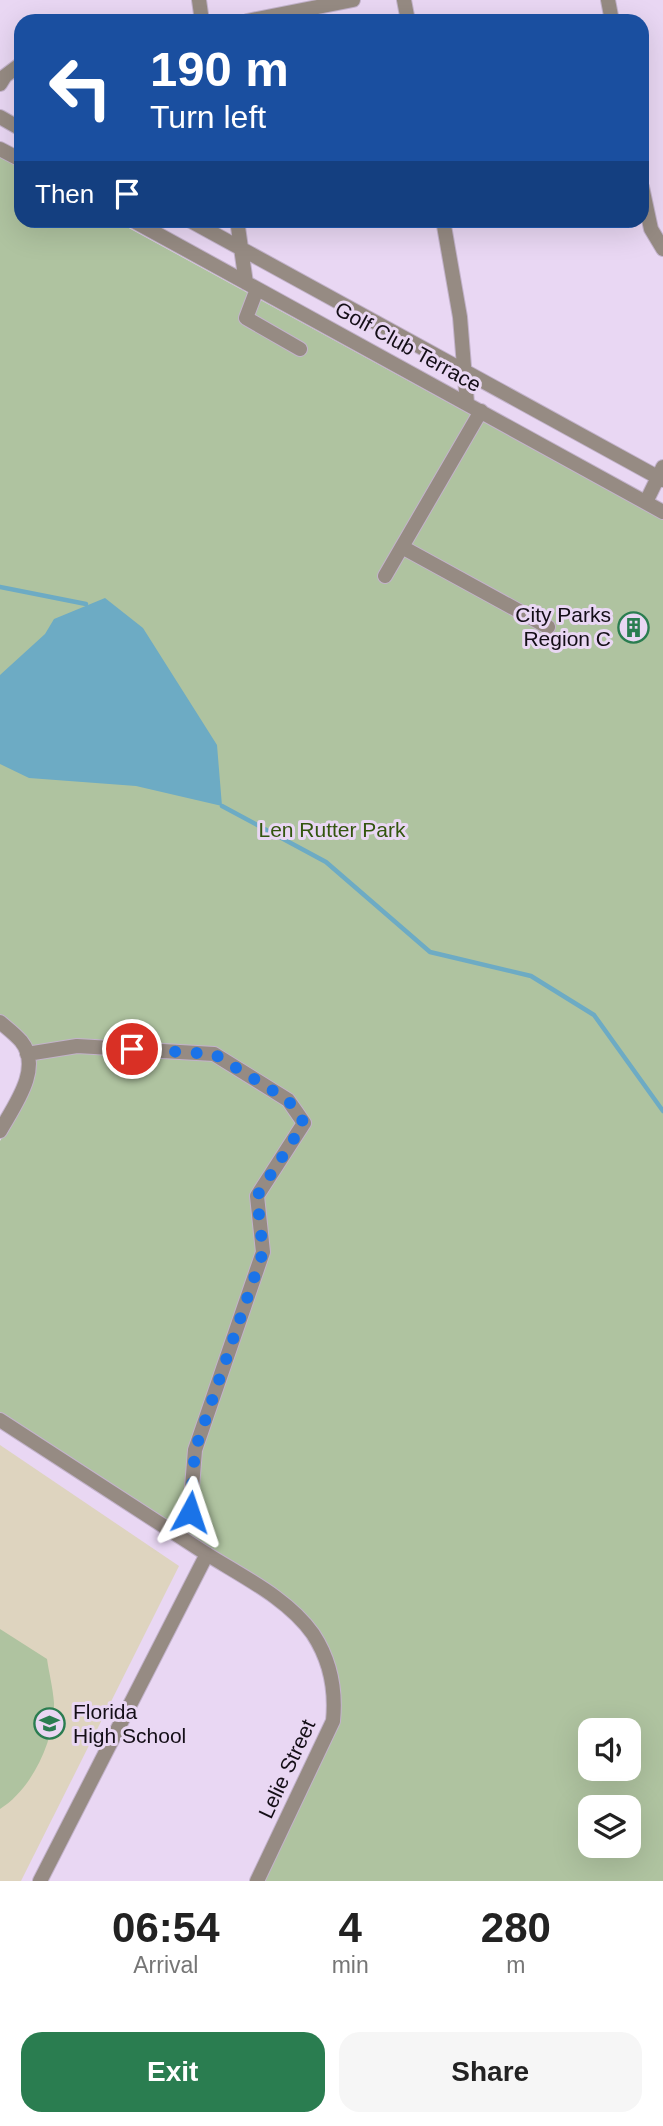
<!DOCTYPE html>
<html lang="en">
<head>
<meta charset="utf-8">
<style>
  :root { --surface:#fff; --page:#f6f6f6; --text:#222; --muted:#767676; --accent:#2a7d50 }
  body { margin:0; font-family:Arial,sans-serif; background:var(--page); color:var(--text); height:100vh; display:flex; flex-direction:column; font-size:26px; white-space:nowrap }
  * { box-sizing:border-box; margin:0 }
  p { font-size:23px; color:var(--muted) }
  .icon { flex:none; width:38px; height:38px; fill:none; stroke:currentColor; stroke-width:2; stroke-linecap:round; stroke-linejoin:round }
  .map { position:relative; height:1881px; overflow:hidden }
  .side { display:flex; flex-direction:column; background:var(--surface); flex:1 }
  .side>* { flex:none }
  .top-card { position:absolute; left:14px; top:14px; width:635px; height:214px; border-radius:21px; box-shadow:0 7px 28px #0002; background:#1a4fa0; color:#fff; overflow:hidden }
  .buttons { position:absolute; left:578px; top:1718px; display:grid; gap:14px }
  .buttons a { display:grid; place-items:center; width:63px; height:63px; border-radius:14px; background:var(--surface); box-shadow:0 7px 28px #0002; font-size:35px }
  .pin { position:absolute; display:grid; place-items:center; width:60px; height:60px; color:#fff; margin:-30px; border:4px solid #fff; border-radius:50%; box-shadow:0 2px 7px #0007 }
  .me { position:absolute; width:77px; margin:-38px; rotate:5deg; stroke-linejoin:round; filter:drop-shadow(0 0 5px #0008) }
  .turn { display:flex; align-items:center; gap:24px; height:147px; padding:0 21px; font-size:32px }
  .turn .icon { width:91px; height:91px; stroke-width:2.5 }
  .turn b { display:block; font-size:49px; line-height:60px }
  .then { display:flex; align-items:center; height:66px; padding:0 21px; background:#0003; gap:14px; font-size:26px }
  .eta { display:flex; justify-content:space-evenly; align-items:center; height:119px; text-align:center }
  .eta b { font-size:42px; font-weight:700; line-height:49px }
  .cta { display:flex; gap:14px; margin-top:auto; padding:14px 21px }
  .cta a { flex:1; height:80px; border-radius:21px; background:var(--accent); color:#fff; font-size:28px; font-weight:700; line-height:80px; text-align:center }
  .cta a+a { background:var(--page); color:var(--text) }
  .map>svg:first-child { display:block }
</style>
</head>
<body>
<div class="map">
<svg width="663" height="1881" viewBox="0 0 663 1881">
  <rect width="100%" height="100%" fill="#e9d7f3"/>
  <!-- education -->
  <path fill="#ded4bf" d="M 0,1445 L 179,1566 L 21,1881 L 0,1881 Z"/>
  <!-- green -->
  <path fill="#afc3a0" fill-rule="evenodd" d="M 0,157 L 21,168 L 21,220 L 116,221 L 663,520 L 663,1881 L 262,1881 L 334,1734 L 317,1632 L 0,1415 L 0,1141 L 24,1097 L 33,1071 L 0,1016 ZM 590,1731 L 628,1731 L 628,1769 L 590,1769 ZM 590,1808 L 628,1808 L 628,1846 L 590,1846 Z
    M 0,1629 L 47,1659 C 49,1673 53,1688 54,1703 C 55,1740 32,1789 0,1809 Z"/>
  <!-- water -->
  <path fill="#6dabc4" d="M 105,598 L 143,628 L 217,745 L 222,806 L 136,786 L 29,778 L 0,764 L 0,675 L 45,634 L 54,619 Z"/>
  <g fill="none" stroke-linecap="round" stroke-linejoin="round">
    <!-- stream -->
    <path stroke="#6dabc4" stroke-width="4.5" d="M 0,587 L 86,604
      M 222,806 L 326,862 L 430,952 L 531,976 L 594,1015 L 663,1111"/>
    <defs>
      <path id="minor" d="M 199,0 L 202,21
        M 404,0 L 408,21
        M 608,0 L 612,21
        M 247,21 L 353,0
        M 0,84 L 5,76 L 21,64
        M 0,117 L 21,129
        M 0,149 L 21,160
        M 642,187 L 651,229 L 663,249
        M 132,220 L 663,512
        M 189,220 L 663,480
        M 237,220 L 246,283
        M 443,220 L 460,317 L 467,403
        M 257,289 L 246,318 L 300,349
        M 646,502 L 663,467
        M 402,547 L 548,627
        M 385,576 L 481,411
        M 0,1022 C 7,1028 15,1034 21,1041 C 43,1068 14,1106 0,1131
        M 27,1054 L 77,1046 L 214,1054 L 288,1100 L 304,1123 L 257,1196 L 263,1252 L 195,1450 L 190,1512 L 169,1530
        M 0,1420 C 67,1464 135,1507 202,1551 C 239,1575 287,1597 313,1634 C 330,1660 336,1691 333,1721 L 257,1881
        M 40,1881 L 207,1554"/>
    </defs>
    <!-- minor casing -->
    <use href="#minor" stroke="#c3b3cb" stroke-width="16"/>
    <!-- minor -->
    <use href="#minor" stroke="#968b83" stroke-width="14"/>
  </g>
  <g fill="none" stroke-linecap="round" stroke-linejoin="round">
    <!-- route -->
    <path stroke="#1a73e8" stroke-width="12" stroke-dasharray="0 21.6" d="M 132,1049 L 214,1054 L 288,1100 L 304,1123 L 257,1196 L 263,1252 L 195,1450 L 190,1512"/>
  </g>
  <!-- icons -->
  <defs>
    <symbol id="building-ring" viewBox="-11 -11 22 22"><circle r="9.5" fill="#e9d7f3" stroke="#2a7d50" stroke-width="1.5"/><path d="M-4-6H4V6H1V3H-1V6H-4ZM-2.5-4.3h1.7v1.8h-1.7ZM.8-4.3h1.7v1.8H.8ZM-2.5-1h1.7V.8h-1.7ZM.8-1h1.7V.8H.8Z" fill="#2a7d50"/></symbol>
    <symbol id="school-ring" viewBox="-11 -11 22 22"><circle r="9.5" fill="#e9d7f3" stroke="#2a7d50" stroke-width="1.5"/><path d="M0-5L7-2L0 1L-7-2ZM-4 1L0 2.5L4 1V4Q0 6-4 4Z" fill="#2a7d50"/></symbol>
  </defs>
  <g fill-rule="evenodd">
    <use href="#building-ring" x="616" y="610" width="35" height="35"/>
    <use href="#school-ring" x="32" y="1706" width="35" height="35"/>
  </g>
  <g text-anchor="middle" stroke-width="6" stroke-linejoin="round" paint-order="stroke">
    <!-- street labels -->
    <g font-size="21" fill="#140e17" stroke="#e9d7f3">
      <text transform="translate(408 347) rotate(29)" y="7">Golf Club Terrace</text>
      <text transform="translate(287 1769) rotate(-65)" y="7">Lelie Street</text>
    </g>
    <!-- poi labels -->
    <g font-size="21" fill="#140e17" stroke="#e9d7f3" text-anchor="end">
      <text x="611" y="622">City Parks<tspan x="611" dy="24">Region C</tspan></text>
      <text x="73" y="1719" text-anchor="start">Florida<tspan x="73" dy="24">High School</tspan></text>
    </g>
    <!-- park labels -->
    <g font-size="21" fill="#33550e" stroke="#e9d7f3">
      <text x="332" y="837">Len Rutter Park</text>
    </g>
  </g>
</svg>
<div class="buttons">
<a><svg class="icon" aria-label="sound" viewBox="0 0 24 24"><path d="M4 9h4l5-4v14l-5-4H4zM17 9q2 3 0 6"/></svg></a>
<a><svg class="icon" aria-label="layers" viewBox="0 0 24 24"><path d="M12 4l9 5-9 5-9-5zM3 14l9 5 9-5"/></svg></a>
</div>
<div class="pin" style="left:132px;top:1049px;background:#d93025"><svg class="icon" aria-label="arrive" viewBox="0 0 24 24"><path d="M6 21V4h12l-3 4 3 4H6"/></svg></div>
<svg class="me" style="left:190px;top:1512px" viewBox="-20 -20 40 40"><path d="M0-17L14 15 0 8-14 15z" fill="#1a73e8" stroke="#fff" stroke-width="4"/></svg>
<div class="top-card">
<div class="turn"><svg class="icon" aria-label="left" viewBox="0 0 24 24"><path d="M17 20v-9H6M10 6l-5 5 5 5"/></svg><div><b>190 m</b>Turn left</div></div>
<div class="then">Then<svg class="icon" aria-label="arrive" viewBox="0 0 24 24"><path d="M6 21V4h12l-3 4 3 4H6"/></svg></div>
</div>
</div>
<section class="side">
<div class="eta">
<div><b>06:54</b><p>Arrival</p></div>
<div><b>4</b><p>min</p></div>
<div><b>280</b><p>m</p></div>
</div>
<div class="cta"><a>Exit</a><a>Share</a></div>
</section>
</body>
</html>
